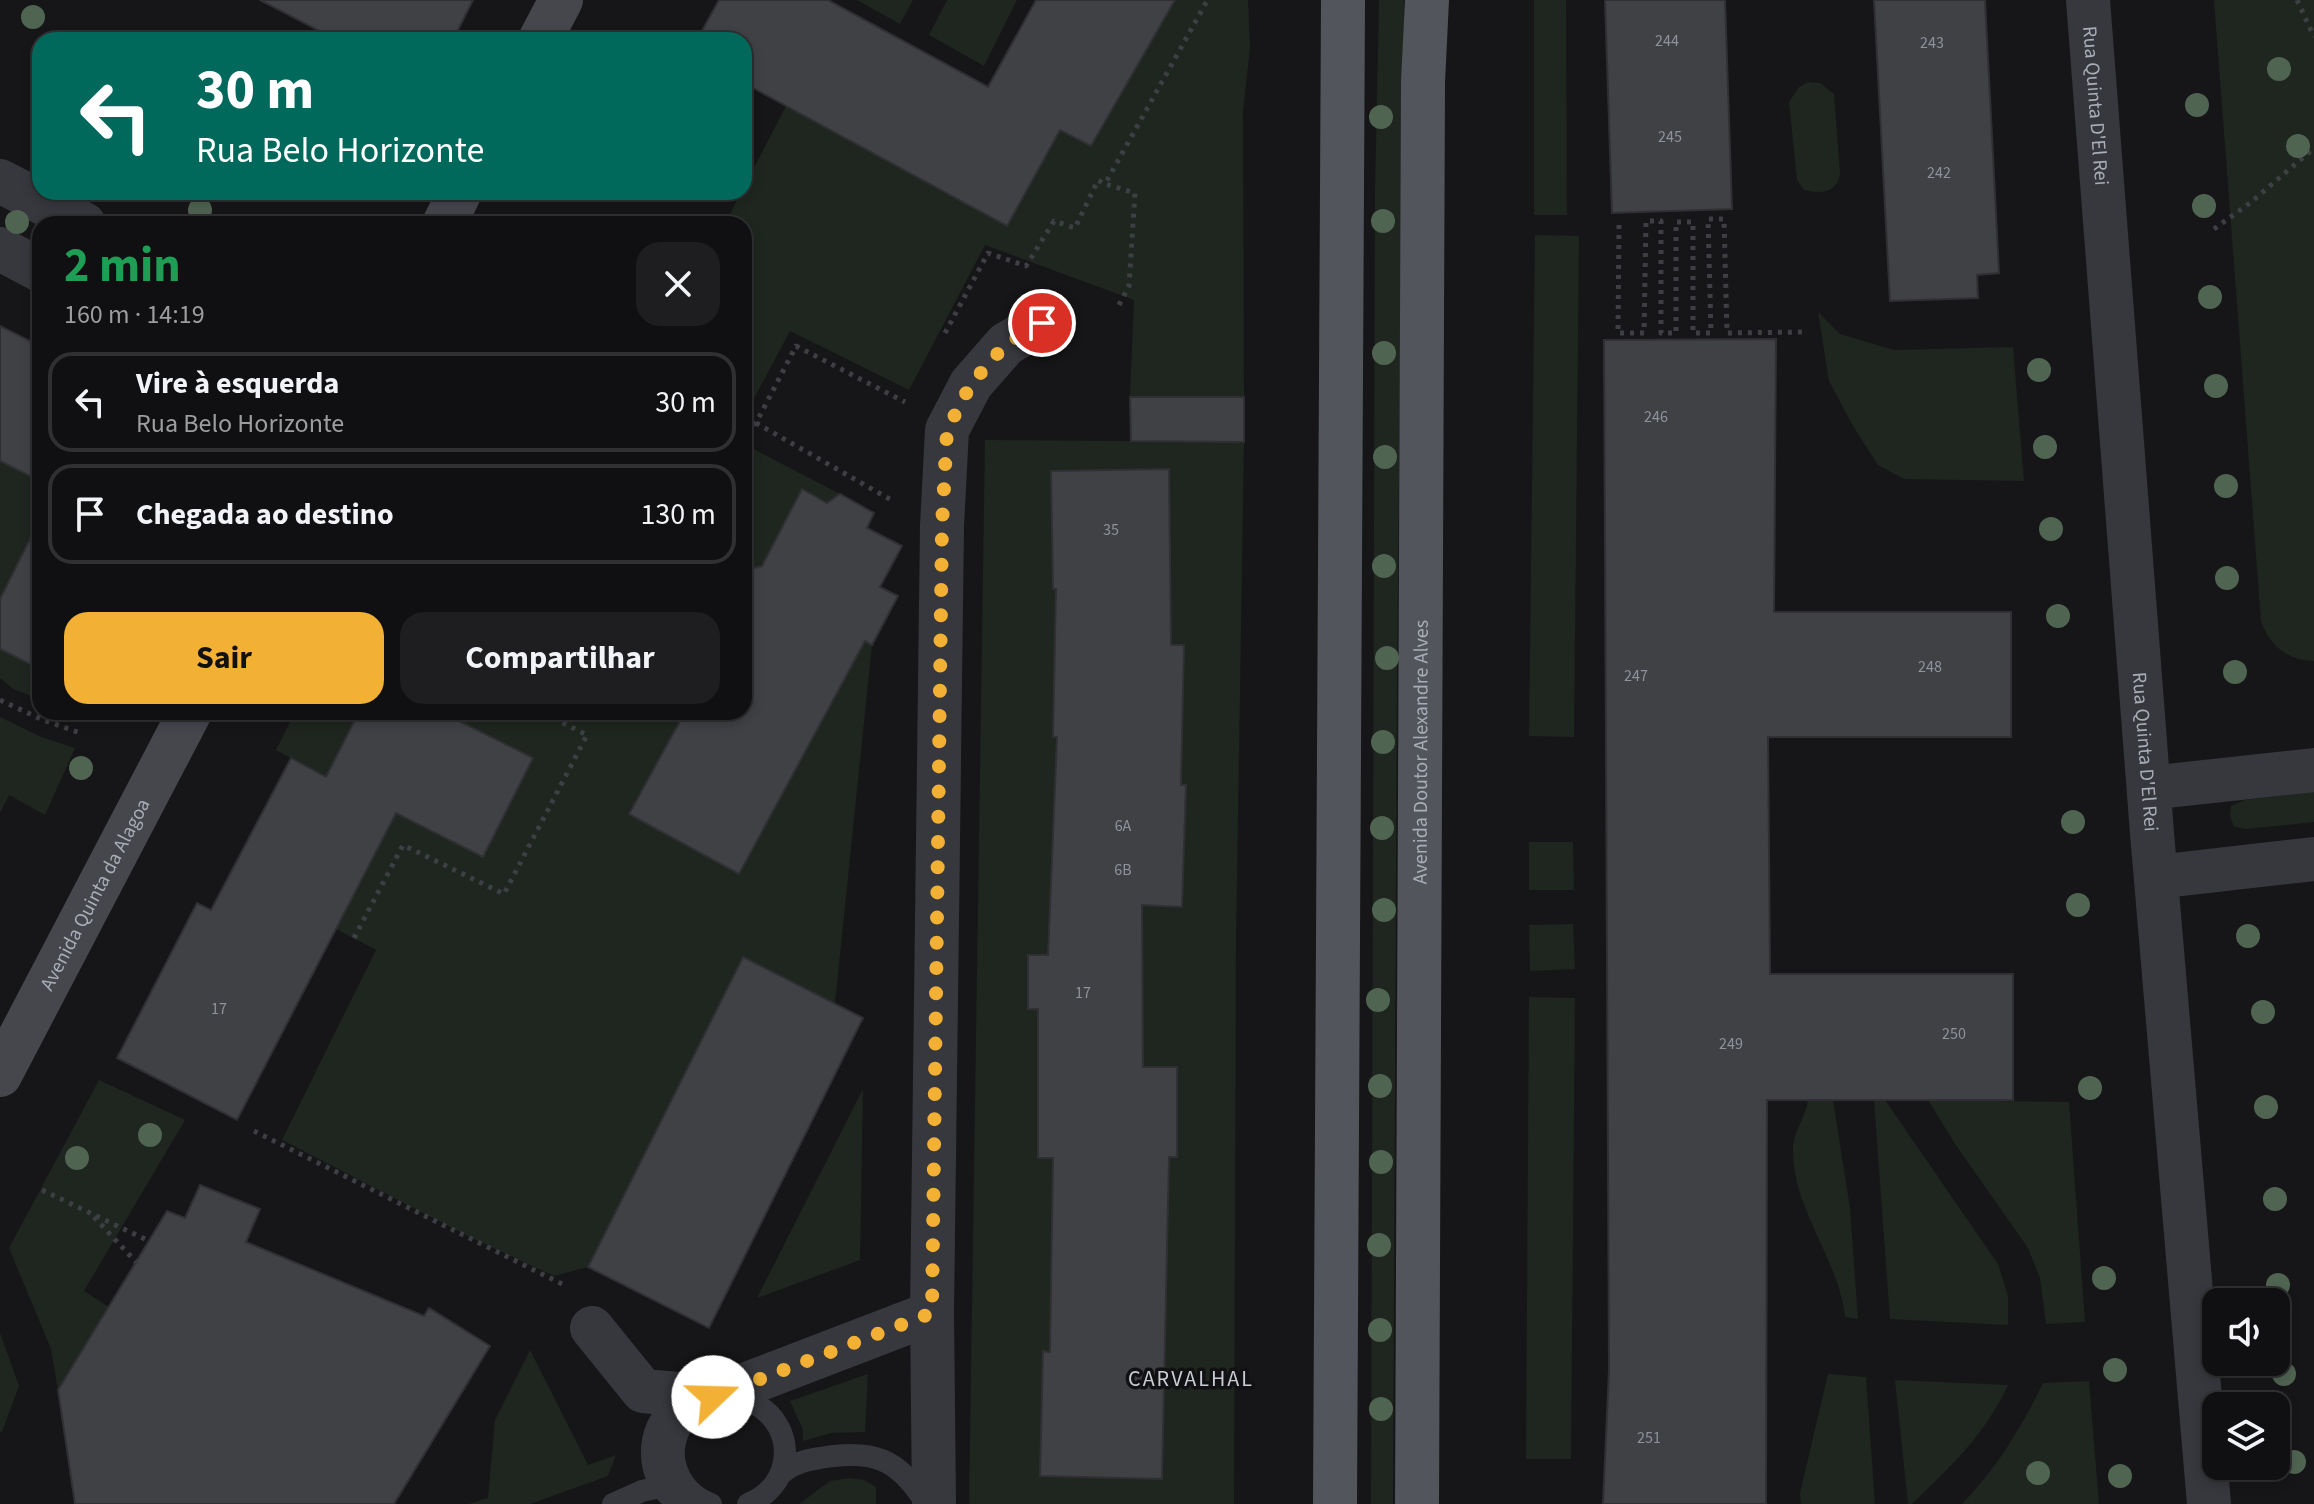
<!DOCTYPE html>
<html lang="pt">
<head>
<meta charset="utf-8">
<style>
  :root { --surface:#101012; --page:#1e1e20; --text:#f1f3f6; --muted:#9c9d9f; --line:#303032; --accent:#f2b134 }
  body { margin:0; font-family:"Source Sans 3",sans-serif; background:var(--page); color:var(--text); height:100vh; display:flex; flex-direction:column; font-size:30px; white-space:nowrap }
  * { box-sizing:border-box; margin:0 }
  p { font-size:26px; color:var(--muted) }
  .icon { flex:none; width:44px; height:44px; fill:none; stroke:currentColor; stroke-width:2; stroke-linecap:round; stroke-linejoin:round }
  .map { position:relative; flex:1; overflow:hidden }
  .details { position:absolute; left:32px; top:216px; width:720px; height:504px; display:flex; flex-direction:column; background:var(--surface); border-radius:24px; box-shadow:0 4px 12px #0003,0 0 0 2px var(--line) }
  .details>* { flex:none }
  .guide { position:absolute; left:32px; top:32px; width:720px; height:168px; border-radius:24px; box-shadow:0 4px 12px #0003,0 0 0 2px var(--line); background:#00695c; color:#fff; overflow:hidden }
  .controls { position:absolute; left:2202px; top:1288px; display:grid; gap:16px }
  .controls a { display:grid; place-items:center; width:88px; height:88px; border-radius:16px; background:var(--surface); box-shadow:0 4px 12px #0003,0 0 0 2px var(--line); font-size:40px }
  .pin { position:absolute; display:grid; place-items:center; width:68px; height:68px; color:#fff; margin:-34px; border:4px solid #fff; border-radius:50%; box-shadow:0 2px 8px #0007 }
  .me { position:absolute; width:88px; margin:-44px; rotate:69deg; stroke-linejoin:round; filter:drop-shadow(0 0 6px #0008) }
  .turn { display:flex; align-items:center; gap:28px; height:168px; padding:0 32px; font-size:36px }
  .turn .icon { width:104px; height:104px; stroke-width:2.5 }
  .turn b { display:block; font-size:56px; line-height:68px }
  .round { display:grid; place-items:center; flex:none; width:84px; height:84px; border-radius:24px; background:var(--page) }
  .overview { display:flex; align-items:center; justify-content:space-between; height:136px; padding:0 32px }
  h1 { font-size:48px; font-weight:700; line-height:60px; color:#1e9e55 }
  .primary-button { display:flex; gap:16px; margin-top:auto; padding:16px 32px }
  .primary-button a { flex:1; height:92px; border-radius:24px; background:var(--accent); color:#111; font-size:32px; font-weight:700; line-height:92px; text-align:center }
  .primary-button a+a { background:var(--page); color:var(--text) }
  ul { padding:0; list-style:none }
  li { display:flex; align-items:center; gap:24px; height:100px; margin:0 16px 12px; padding:0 16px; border:4px solid var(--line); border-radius:24px }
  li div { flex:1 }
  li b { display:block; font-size:30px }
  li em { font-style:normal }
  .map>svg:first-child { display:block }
</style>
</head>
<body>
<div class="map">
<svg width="2314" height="1504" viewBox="0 0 2314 1504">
  <rect width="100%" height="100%" fill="#161618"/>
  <!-- green -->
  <path fill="#1e261f" d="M 857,0 L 913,0 L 900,24 Z
    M 947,0 L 1017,0 L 984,66 L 929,35 Z
    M 1175,0 L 1248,0 L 1250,48 L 1243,111 L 1244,397 L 1130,397 L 1134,300 L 985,245 L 909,390 L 790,331 L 751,404 L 744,407 L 744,224 L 725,224 L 741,192 L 744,192 L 744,187 L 786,106 L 1007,226 L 1044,158 L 1045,122 L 1091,146 Z
    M 1379,0 L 1404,0 L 1397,675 L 1393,1504 L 1371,1504 L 1375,190 Z
    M 1534,0 L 1566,0 L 1567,215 L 1534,215 Z
    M 2214,0 L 2314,0 L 2314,661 C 2288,661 2269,645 2261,621 Z
    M 1808,82 L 1820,83 L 1834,94 L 1840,174 C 1837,193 1821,194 1804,190 L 1797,180 L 1789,102 L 1799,87 Z
    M 1535,235 L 1579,236 L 1574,737 L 1529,736 Z
    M 1818,312 L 1840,334 L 1894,350 L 2013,347 L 2024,481 L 1904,479 L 1878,465 L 1853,426 L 1829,381 Z
    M 985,440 L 1244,442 L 1236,939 L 1234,1504 L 969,1504 Z
    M 744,444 L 840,494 L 827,503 L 801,490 L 762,566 L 744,571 Z
    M 0,461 L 40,481 L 40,519 L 0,599 Z
    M 848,632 L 872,645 L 835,1003 L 743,957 L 588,1267 L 554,1276 L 472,1238 L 282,1140 L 376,950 L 336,929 L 396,813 L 483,857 L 533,759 L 441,712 L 685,712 L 629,814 L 739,874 Z
    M 0,649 L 40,669 L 40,699 L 13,689 L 0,678 Z
    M 295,712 L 359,712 L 326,777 L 276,750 Z
    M 0,717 L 39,736 L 75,748 L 45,815 L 9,795 L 0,813 Z
    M 2314,792 L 2314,822 L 2247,829 L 2234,827 L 2230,816 L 2231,806 L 2245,800 Z
    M 1529,842 L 1573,842 L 1574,890 L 1529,890 Z
    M 1573,924 L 1575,969 L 1530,971 L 1529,925 Z
    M 1529,997 L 1575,998 L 1571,1459 L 1526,1459 Z
    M 99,1080 L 185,1120 L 84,1291 L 109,1307 L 58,1390 L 51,1349 L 9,1248 Z
    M 863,1089 L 860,1260 L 757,1298 Z
    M 1808,1100 L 1833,1100 L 1850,1208 L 1858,1319 L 1845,1317 C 1839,1258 1791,1208 1793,1147 C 1794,1130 1806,1117 1808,1100 Z
    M 1874,1100 L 1885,1100 L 1998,1264 L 2008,1296 L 2008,1325 L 1890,1319 Z
    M 1928,1100 L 2069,1102 L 2085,1322 L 2046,1324 L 2040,1278 L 2028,1248 L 1955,1144 Z
    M 0,1333 L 19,1386 L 2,1432 L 0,1431 Z
    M 530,1350 L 588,1465 L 616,1455 L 608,1476 L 530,1504 L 469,1504 L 488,1498 L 495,1420 Z
    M 868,1374 L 865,1432 L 831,1433 L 803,1441 L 803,1430 L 790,1401 Z
    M 1828,1374 L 1866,1377 L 1875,1504 L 1801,1504 L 1800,1493 Z
    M 1895,1380 L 2008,1385 C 1984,1436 1952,1465 1912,1504 L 1908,1504 Z
    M 2089,1381 L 2099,1504 L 1962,1504 C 1996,1469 2022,1427 2043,1383 Z
    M 849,1478 L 864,1480 L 876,1487 L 876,1504 L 799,1504 L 830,1481 Z"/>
  <!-- building -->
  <path fill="#404145" stroke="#303034" stroke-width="2" d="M 260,0 L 473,0 L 453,40 L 337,40 Z
    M 719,0 L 828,0 L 988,87 L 1036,0 L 1175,0 L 1091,146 L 1060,130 L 1007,226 L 744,83 L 744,40 L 697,40 Z
    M 1605,0 L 1725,0 L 1732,209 L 1612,213 Z
    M 1874,0 L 1985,0 L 1999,273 L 1977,275 L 1978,298 L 1890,301 Z
    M 0,326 L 40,346 L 40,481 L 0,461 Z
    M 1776,339 L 1774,612 L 2011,612 L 2011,737 L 1768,737 L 1770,974 L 2013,974 L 2013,1100 L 1767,1100 L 1766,1504 L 1603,1504 L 1609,1370 L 1604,340 Z
    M 1130,397 L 1244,397 L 1244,442 L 1131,441 Z
    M 1169,469 L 1171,645 L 1184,645 L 1181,785 L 1186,785 L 1182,907 L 1142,905 L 1143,1067 L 1177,1067 L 1177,1157 L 1169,1157 L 1162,1479 L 1040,1476 L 1043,1351 L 1050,1352 L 1053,1158 L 1038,1158 L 1038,1009 L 1028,1009 L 1028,955 L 1048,955 L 1057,737 L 1053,737 L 1056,589 L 1053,589 L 1051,471 Z
    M 802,489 L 827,503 L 840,494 L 874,513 L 867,528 L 902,546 L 880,587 L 898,596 L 872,645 L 865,641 L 739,874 L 629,814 L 685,712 L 744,712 L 744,570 L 762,566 Z
    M 40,519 L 40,669 L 0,649 L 0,599 Z
    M 359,712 L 441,712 L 533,758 L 483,857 L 396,813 L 237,1120 L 117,1058 L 197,903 L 211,910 L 291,758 L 326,777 Z
    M 743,957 L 863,1018 L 709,1328 L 588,1267 Z
    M 200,1185 L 260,1209 L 246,1242 L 424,1316 L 429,1308 L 490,1346 L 394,1504 L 75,1504 L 58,1390 L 167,1211 L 185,1218 Z"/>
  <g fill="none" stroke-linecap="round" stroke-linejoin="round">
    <!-- path -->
    <path stroke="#3d3f44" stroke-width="5" stroke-dasharray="4 6" stroke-linecap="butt" d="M 2297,0 L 2314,37
      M 1619,225 L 1618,333 L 1644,333 L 1646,221 L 1661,221 L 1661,333 L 1676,333 L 1676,222 L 1693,222 L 1693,333 L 1711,333 L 1708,219 L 1724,219 L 1727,333 L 1806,332
      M 2214,229 L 2250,203 L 2314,148
      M 1119,305 L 1129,286 L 1135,193 L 1105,184 L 1207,1 L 1205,0
      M 945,333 L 988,253 L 1026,266 L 1054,221 L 1075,228 L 1098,180 L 1105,184
      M 756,423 L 893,501
      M 744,429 L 756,423 L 796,346 L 905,402
      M 0,700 L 43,720 L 83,734
      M 354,938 L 403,845 L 504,894 L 587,735 L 541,712
      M 254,1131 L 566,1286
      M 42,1190 L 149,1241
      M 94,1217 L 136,1262"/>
    <!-- lane -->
    <path stroke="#37383d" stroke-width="22" d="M 781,1474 C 791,1464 806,1460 820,1458 C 873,1449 898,1458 926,1503
      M 613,1504 L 642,1491 L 674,1484
      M 680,1504 C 640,1481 643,1414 687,1399
      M 711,1504 C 692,1497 680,1483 675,1464 C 672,1451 674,1440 680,1428 C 709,1365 802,1405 782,1470 C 776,1486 763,1498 748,1504"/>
    <!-- street -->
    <g stroke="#37383d" stroke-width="44">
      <path id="s1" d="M 2088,0 L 2152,833 L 2209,1504"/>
      <path d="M 0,181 L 84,224"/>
      <path d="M 0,249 L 40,270"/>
      <path d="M 2149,788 L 2314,770"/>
      <path d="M 2156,877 L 2314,859"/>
      <path d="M 592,1328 L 643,1391 L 713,1397 L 932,1313"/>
      <path d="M 934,1504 L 932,1313 L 942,526 L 947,430 L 971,384 L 1006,344 L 1042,323"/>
    </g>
    <!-- secondary -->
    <g stroke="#45474d" stroke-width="44">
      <path d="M 540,40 L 561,0"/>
      <path d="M 444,224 L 460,192"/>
      <path id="s2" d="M 0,1075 L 190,712"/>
    </g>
    <!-- primary -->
    <g stroke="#53555c" stroke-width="44">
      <path d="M 1335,1504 L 1343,0"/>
      <path id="s3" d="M 1417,1504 L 1423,82 L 1427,0"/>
    </g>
  </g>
  <!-- trees -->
  <g fill="#506452">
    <circle cx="33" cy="17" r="12"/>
    <circle cx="2279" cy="69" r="12"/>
    <circle cx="2197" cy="105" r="12"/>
    <circle cx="1381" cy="117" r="12"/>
    <circle cx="2298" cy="146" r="12"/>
    <circle cx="2204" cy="206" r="12"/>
    <circle cx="200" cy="210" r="12"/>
    <circle cx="1383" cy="221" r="12"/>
    <circle cx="17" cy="222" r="12"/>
    <circle cx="2210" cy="297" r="12"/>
    <circle cx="1384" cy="353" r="12"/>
    <circle cx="2039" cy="370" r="12"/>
    <circle cx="2216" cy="386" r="12"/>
    <circle cx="2045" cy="447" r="12"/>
    <circle cx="1385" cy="457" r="12"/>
    <circle cx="2226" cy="486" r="12"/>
    <circle cx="2051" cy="529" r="12"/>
    <circle cx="1384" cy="566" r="12"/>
    <circle cx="2227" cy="578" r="12"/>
    <circle cx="2058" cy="616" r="12"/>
    <circle cx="1387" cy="658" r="12"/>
    <circle cx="2235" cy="672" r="12"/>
    <circle cx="1383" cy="742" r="12"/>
    <circle cx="81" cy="768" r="12"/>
    <circle cx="2073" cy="822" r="12"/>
    <circle cx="1382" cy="828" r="12"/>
    <circle cx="2078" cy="905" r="12"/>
    <circle cx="1384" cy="910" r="12"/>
    <circle cx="2248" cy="936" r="12"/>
    <circle cx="1378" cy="1000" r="12"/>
    <circle cx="2263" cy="1012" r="12"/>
    <circle cx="1380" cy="1086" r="12"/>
    <circle cx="2090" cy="1088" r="12"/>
    <circle cx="2266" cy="1107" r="12"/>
    <circle cx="150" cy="1135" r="12"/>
    <circle cx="77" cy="1158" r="12"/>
    <circle cx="1381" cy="1162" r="12"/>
    <circle cx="2275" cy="1199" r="12"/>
    <circle cx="1379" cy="1245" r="12"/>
    <circle cx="2104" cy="1278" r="12"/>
    <circle cx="2278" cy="1285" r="12"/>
    <circle cx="1380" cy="1330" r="12"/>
    <circle cx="2115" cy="1370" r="12"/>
    <circle cx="2284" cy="1374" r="12"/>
    <circle cx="1381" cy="1409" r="12"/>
    <circle cx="2294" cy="1462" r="12"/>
    <circle cx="2038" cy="1473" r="12"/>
    <circle cx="2120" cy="1476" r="12"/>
  </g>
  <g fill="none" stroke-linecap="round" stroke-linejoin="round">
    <!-- route -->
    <path stroke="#f2b134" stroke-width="14" stroke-dasharray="0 25.2" d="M 713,1397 L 932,1313 L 942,526 L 947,430 L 971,384 L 1006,344 L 1042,323"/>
  </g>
  <g text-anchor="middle" stroke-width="7" stroke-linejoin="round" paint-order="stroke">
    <!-- number labels -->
    <g font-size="16" fill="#8e929b">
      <text x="1667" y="46">244</text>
      <text x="1932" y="48">243</text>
      <text x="1670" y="142">245</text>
      <text x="1939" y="178">242</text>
      <text x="1656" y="422">246</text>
      <text x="1111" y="535">35</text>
      <text x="1930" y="672">248</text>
      <text x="1636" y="681">247</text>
      <text x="1123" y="831">6A</text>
      <text x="1123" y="875">6B</text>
      <text x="1083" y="998">17</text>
      <text x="219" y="1014">17</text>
      <text x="1954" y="1039">250</text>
      <text x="1731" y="1049">249</text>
      <text x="1649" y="1443">251</text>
    </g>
    <!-- street labels -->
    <g font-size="20" fill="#a8adb8" stroke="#111113">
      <text dy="7" stroke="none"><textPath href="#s1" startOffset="106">Rua Quinta D'El Rei</textPath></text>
      <text dy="7" stroke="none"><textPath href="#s3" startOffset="752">Avenida Doutor Alexandre Alves</textPath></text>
      <text dy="7" stroke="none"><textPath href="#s1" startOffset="754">Rua Quinta D'El Rei</textPath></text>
      <text dy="7" stroke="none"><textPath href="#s2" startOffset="204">Avenida Quinta da Alagoa</textPath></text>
    </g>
    <!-- neighbourhood labels -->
    <g font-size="22" letter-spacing="2" fill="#c9ccd4" stroke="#111113">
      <text x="1191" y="1386">CARVALHAL</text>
    </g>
  </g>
</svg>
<div class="controls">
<a><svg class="icon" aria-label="sound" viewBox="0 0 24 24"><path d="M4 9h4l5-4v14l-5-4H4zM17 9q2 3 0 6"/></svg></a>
<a><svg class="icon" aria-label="layers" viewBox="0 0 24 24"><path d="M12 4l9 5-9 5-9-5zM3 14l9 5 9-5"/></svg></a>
</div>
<div class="pin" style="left:1042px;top:323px;background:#d93025"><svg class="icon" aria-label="arrive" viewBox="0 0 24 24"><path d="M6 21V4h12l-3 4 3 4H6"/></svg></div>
<svg class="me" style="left:713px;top:1397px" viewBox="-20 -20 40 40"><circle r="19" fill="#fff"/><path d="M0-13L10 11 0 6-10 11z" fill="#f2b134"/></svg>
<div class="guide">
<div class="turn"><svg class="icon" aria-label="left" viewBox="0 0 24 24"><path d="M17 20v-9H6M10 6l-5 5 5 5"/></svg><div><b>30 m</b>Rua Belo Horizonte</div></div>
</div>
<section class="details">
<div class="overview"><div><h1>2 min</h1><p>160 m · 14:19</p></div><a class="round"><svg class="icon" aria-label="close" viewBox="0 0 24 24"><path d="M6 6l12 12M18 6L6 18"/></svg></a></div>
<ul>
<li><svg class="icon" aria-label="left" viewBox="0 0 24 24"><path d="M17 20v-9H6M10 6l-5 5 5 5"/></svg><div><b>Vire à esquerda</b><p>Rua Belo Horizonte</p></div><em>30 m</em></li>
<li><svg class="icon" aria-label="arrive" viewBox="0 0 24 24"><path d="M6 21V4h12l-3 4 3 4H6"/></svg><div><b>Chegada ao destino</b></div><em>130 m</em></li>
</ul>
<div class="primary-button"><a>Sair</a><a>Compartilhar</a></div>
</section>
</div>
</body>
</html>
